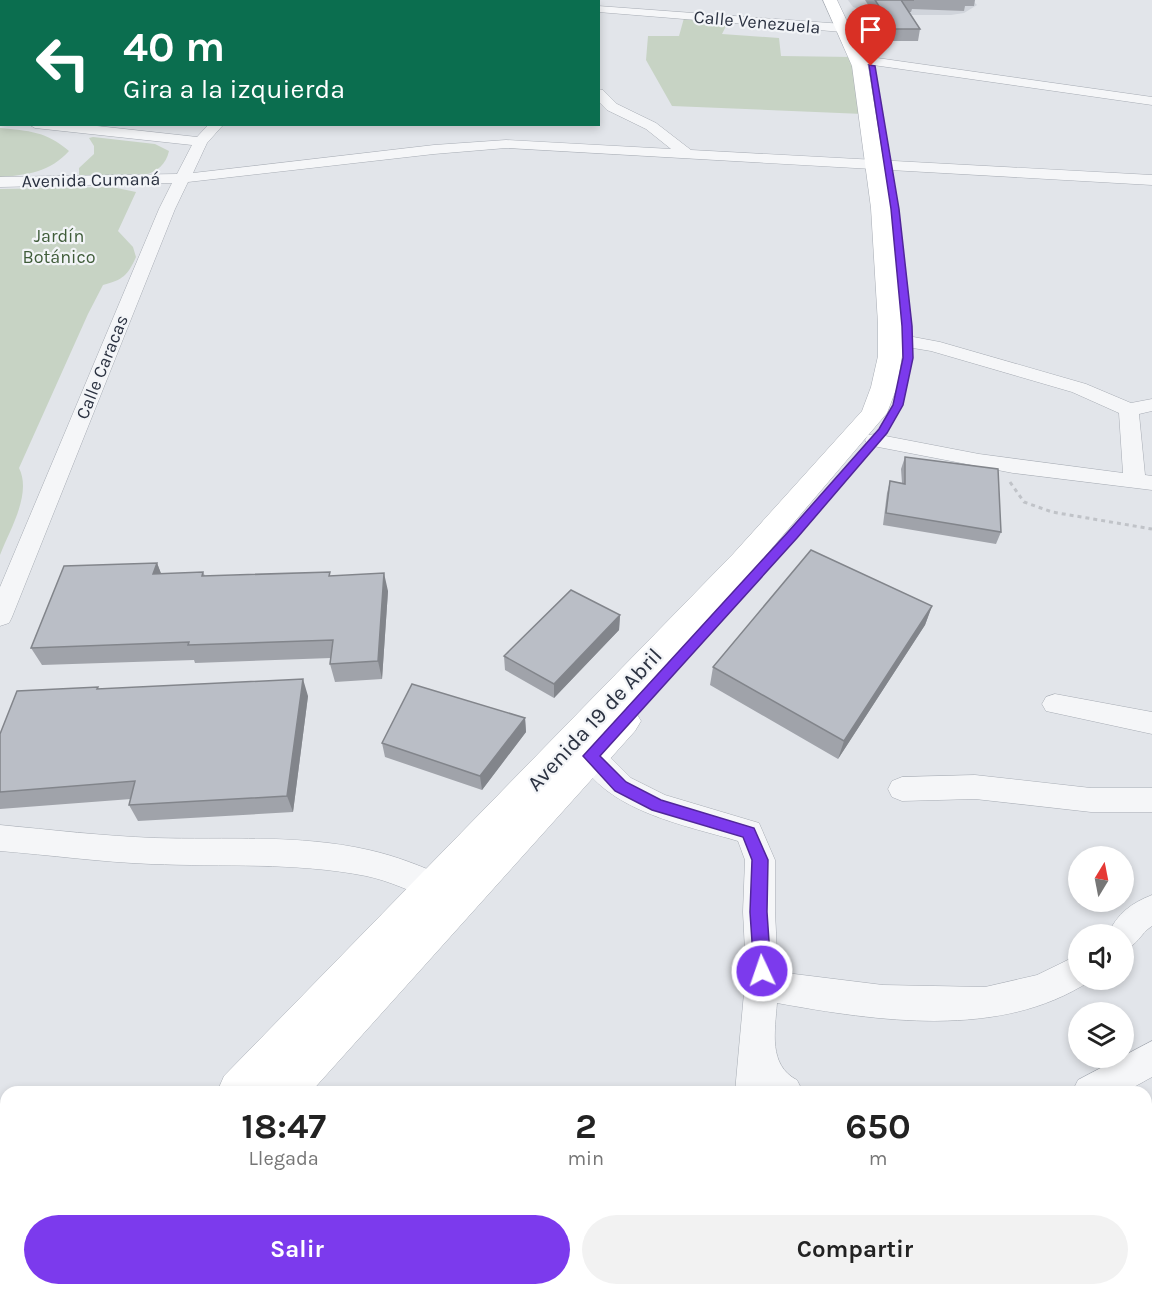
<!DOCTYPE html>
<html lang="es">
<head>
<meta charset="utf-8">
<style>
  :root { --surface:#fff; --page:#f2f2f2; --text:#222; --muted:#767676; --accent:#7c3aed }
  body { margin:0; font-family:Karla,sans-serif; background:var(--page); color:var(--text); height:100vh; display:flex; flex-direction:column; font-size:22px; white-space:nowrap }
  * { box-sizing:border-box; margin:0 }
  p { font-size:20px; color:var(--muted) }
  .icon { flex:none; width:33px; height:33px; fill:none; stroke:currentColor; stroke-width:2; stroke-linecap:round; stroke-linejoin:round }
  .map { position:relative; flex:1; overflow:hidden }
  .side { position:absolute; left:0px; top:1086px; width:1152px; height:210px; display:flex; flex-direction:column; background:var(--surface); border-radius:18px 18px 0 0; box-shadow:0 3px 9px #0003 }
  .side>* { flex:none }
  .top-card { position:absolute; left:0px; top:0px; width:600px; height:126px; box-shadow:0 3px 9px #0003; background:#0b6e4f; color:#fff; overflow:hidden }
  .needle { width:39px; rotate:10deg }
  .buttons { position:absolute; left:1068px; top:846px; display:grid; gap:12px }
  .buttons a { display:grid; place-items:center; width:66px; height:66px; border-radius:50%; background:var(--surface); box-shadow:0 3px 9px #0003; font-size:30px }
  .pin { position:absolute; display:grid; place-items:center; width:51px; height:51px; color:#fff; margin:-62px -26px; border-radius:50% 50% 50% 0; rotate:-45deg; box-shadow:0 0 6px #0007 }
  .pin .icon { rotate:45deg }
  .me { position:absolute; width:66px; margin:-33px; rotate:357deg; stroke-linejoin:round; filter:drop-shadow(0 0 4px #0008) }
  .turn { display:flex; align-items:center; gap:21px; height:126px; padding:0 24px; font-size:27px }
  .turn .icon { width:78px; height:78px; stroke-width:2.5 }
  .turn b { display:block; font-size:42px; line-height:51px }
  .eta { display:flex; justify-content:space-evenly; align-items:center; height:102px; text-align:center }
  .eta b { font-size:36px; font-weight:700; line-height:42px }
  .action { display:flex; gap:12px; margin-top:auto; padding:12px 24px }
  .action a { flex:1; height:69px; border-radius:36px; background:var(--accent); color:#fff; font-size:24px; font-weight:700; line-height:69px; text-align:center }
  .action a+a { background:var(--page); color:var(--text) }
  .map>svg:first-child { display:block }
</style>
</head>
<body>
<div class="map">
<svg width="1152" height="1296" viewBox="0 0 1152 1296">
  <rect width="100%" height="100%" fill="#e2e5ea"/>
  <!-- built -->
  <path fill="#d0d4db" d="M 848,0 L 972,0 L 977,5 L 964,13 L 951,15 L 891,15 L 859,9 L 853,7 Z"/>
  <!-- green -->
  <path fill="#c7d3c4" d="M 684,18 L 728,22 L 722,34 L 779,38 L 781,56 L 853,57 L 863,114 L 672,106 L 646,60 L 648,36 L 679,36 Z
    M 0,128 C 29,131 46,131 69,151 C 50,172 27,175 0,177 Z
    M 93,137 L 155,144 L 169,151 C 163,178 133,178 110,179 C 99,180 89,182 79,176 L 79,168 L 94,154 L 94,146 L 89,138 Z
    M 112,187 L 136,192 L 118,231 L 133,247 L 136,257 C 128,275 123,280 103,285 L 88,314 L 19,468 C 32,494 10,529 0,555 L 0,189 Z"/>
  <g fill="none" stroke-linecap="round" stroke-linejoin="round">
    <defs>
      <path id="street" d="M 33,0 L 45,0 L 32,2 Z
        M 177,0 L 189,0 L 176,2 Z
        M 598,6 L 843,24 L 849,28 L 843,32 L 598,12 Z
        M 0,22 L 2,22 L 0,30 Z
        M 870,57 L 1152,97 L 1152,105 L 866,64 L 864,61 Z
        M 598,89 L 603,90 L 617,104 L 656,123 L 691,150 L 1152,175 L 1152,185 L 506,148 L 434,154 L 188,182 L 175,209 L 12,617 L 9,623 L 0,626 L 0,587 L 159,209 L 172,183 L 0,187 L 0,177 L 177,174 L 192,145 L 35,128 L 28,124 L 79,124 L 197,137 L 209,124 L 224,124 L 207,143 L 193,173 L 434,145 L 506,140 L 671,149 L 646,129 L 607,110 L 598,101 Z
        M 0,117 L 2,124 L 5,124 L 0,125 Z
        M 908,336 L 940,342 L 1086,384 L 1131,403 L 1152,399 L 1152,411 L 1139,414 L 1145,475 L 1152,476 L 1152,490 L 1013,473 L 868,445 L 865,440 L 868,435 L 875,434 L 979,454 L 1123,473 L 1119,413 L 1072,392 L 931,351 L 901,346 L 899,342 L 901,338 Z
        M 1055,694 L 1152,712 L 1152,734 L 1046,711 L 1042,704 L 1046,697 Z
        M 591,745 L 601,748 L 631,778 L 665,795 L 759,823 L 775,860 L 775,912 L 778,972 L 883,985 L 985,987 L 1037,975 L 1078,955 L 1078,980 L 1090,981 C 1000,1040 877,1021 777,1003 C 775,1031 768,1065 797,1080 L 803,1092 L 735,1092 L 746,971 L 743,912 L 745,860 L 738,841 C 684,825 605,811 577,756 L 581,748 Z
        M 975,775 L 1091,788 L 1152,788 L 1152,812 L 1091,812 L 975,799 L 902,801 L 892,797 L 888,789 L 892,781 L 902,777 Z
        M 0,825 C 52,830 103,836 155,838 C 225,840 299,834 369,850 C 396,856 421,866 446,877 L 450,887 L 446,897 L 435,901 C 412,892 390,881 366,876 C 295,862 223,867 151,864 C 100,862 50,855 0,851 Z
        M 1152,895 L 1152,926 C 1140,934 1138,945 1124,950 L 1124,934 L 1108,934 C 1117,914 1131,903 1152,895 Z
        M 1152,1041 L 1152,1077 L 1125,1092 L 1072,1092 L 1078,1080 Z
        M 1146,1225 L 1152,1227 L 1152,1267 L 1146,1265 Z
        M 0,1241 L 6,1242 L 6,1280 L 0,1279 Z
        M 716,1290 L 756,1290 L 756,1296 L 716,1296 Z
        M 870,1290 L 910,1290 L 912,1296 L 872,1296 Z"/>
      <path id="secondary" d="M 823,0 L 837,0 L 868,66 L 891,208 L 902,324 L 902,356 L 897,387 L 887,413 L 755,568 L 626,708 L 635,711 L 641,721 L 635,731 L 311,1092 L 217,1092 L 224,1076 L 733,554 L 862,411 L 871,387 L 878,356 L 878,324 L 871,208 L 852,66 Z
        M 33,1290 L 129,1290 L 126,1296 L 30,1296 Z"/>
    </defs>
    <!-- street casing -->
    <use href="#street" stroke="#a7acb4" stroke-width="1"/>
    <!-- secondary casing -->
    <use href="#secondary" stroke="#a7acb4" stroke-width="1"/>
    <!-- path -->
    <path stroke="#c0c3c8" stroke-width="3" stroke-dasharray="4 4" stroke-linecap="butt" d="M 1010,482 L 1024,502 L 1052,512 L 1152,529"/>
    <!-- street -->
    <use href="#street" fill="#f5f6f8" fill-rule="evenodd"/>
    <!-- secondary -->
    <use href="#secondary" fill="#fff" fill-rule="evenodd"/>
  </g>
  <!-- wall -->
  <path fill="#a0a3aa" d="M 865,0 L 975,0 L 974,6 L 965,6 L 964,11 L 912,9 L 911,12 L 909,12 L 920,29 L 918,41 L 891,41 Z
    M 905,457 L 1001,532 L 996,544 L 883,525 L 887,493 L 890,481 L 902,483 L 901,469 Z
    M 157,563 L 161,574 L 203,572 L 205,576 L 331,576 L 388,591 L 382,679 L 335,682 L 330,664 L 331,658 L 195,663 L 194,660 L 42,665 L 31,648 Z
    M 932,606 L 925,625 L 838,759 L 710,685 L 713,667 Z
    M 620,615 L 619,630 L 554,698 L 505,670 L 504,656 Z
    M 99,689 L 308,696 L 293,812 L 138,821 L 129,805 L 131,799 L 0,809 L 0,734 Z
    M 525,718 L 526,732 L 482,790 L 385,757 L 382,743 Z"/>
  <!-- shaded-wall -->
  <path fill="#82858b" d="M 157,563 L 164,581 L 153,574 Z
    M 384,573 L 388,591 L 382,679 L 378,661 Z
    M 932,606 L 925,625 L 838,759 L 844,741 Z
    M 620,615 L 619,630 L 554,698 L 554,684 Z
    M 303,679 L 308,696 L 293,812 L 287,796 Z
    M 525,718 L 526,732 L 482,790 L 480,776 Z"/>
  <!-- building -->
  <path fill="#babec6" stroke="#82858b" stroke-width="1.5" d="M 875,0 L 914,0 L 901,0 L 920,29 L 894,29 Z
    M 905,457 L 998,469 L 1001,532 L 886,513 L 890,481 L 905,484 Z
    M 811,550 L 932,606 L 844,741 L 713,667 Z
    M 157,563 L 153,574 L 203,572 L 202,576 L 330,572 L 329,576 L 384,573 L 378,661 L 330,664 L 333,640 L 188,645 L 189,642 L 31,648 L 64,566 Z
    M 571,590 L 620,615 L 554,684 L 504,656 Z
    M 303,679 L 287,796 L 129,805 L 135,781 L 0,792 L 0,734 L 17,691 L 98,687 L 97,689 Z
    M 412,684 L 525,718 L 480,776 L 382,743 Z"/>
  <!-- route -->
  <path fill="#7c3aed" stroke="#51269a" stroke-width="1.5" d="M 869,65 L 875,66 L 899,209 L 912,326 L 913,358 L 903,405 L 887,433 L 797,538 L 600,756 L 626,782 L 661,800 L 754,828 L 768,860 L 767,912 L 771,971 L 769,977 L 762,980 L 756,977 L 754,971 L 750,912 L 752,860 L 743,837 L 652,810 L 615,791 L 583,756 L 788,532 L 879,429 L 893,405 L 903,358 L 902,326 L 891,209 Z"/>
  <g text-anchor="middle" stroke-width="4.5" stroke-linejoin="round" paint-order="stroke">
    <!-- far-street labels -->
    <g font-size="18" fill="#2b3241" stroke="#f2f4f7">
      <text transform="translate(757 22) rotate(5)" y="6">Calle Venezuela</text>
      <text transform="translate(91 180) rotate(-1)" y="6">Avenida Cumaná</text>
      <text transform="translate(102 367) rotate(-68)" y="6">Calle Caracas</text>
    </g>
    <!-- far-park labels -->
    <g font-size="18" fill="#3f5c39" stroke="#f2f4f7">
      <text x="59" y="242">Jardín<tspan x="59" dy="21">Botánico</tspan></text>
    </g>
    <!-- street labels -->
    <g font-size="22" fill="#2b3241" stroke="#f2f4f7">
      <text transform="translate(594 719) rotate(-47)" y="8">Avenida 19 de Abril</text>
    </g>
  </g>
</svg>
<div class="buttons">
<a><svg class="needle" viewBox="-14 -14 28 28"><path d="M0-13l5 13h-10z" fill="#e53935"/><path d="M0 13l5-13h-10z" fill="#767676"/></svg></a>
<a><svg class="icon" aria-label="sound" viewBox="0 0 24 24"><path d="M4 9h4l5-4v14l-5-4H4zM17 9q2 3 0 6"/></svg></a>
<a><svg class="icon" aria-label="layers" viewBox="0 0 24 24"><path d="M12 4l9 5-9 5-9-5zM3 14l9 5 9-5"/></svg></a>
</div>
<div class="pin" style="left:871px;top:66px;background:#d93025"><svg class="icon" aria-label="arrive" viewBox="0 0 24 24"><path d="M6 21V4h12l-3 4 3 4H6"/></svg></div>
<svg class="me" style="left:762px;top:971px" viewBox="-20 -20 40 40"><circle r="17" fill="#7c3aed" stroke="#fff" stroke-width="3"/><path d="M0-11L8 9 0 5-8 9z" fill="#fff"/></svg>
<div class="top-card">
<div class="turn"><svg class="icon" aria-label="left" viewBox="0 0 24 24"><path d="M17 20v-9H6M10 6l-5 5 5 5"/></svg><div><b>40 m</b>Gira a la izquierda</div></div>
</div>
<section class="side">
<div class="eta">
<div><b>18:47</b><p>Llegada</p></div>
<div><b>2</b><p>min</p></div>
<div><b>650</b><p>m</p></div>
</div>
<div class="action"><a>Salir</a><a>Compartir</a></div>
</section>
</div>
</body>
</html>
